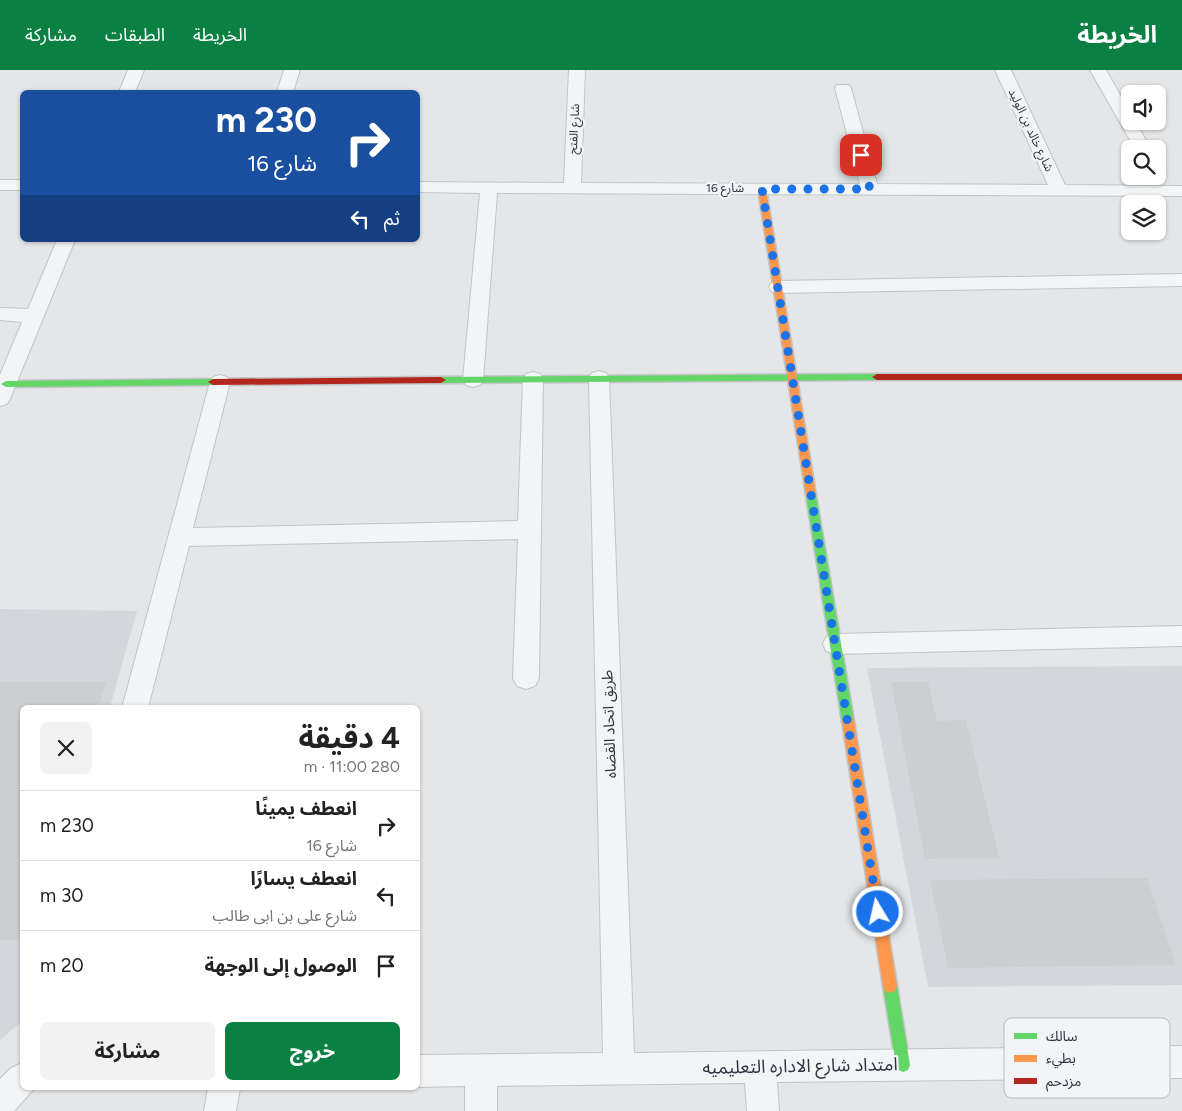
<!DOCTYPE html>
<html lang="ar">
<head>
<meta charset="utf-8">
<style>
  :root { --surface:#fff; --page:#f2f2f2; --text:#222; --muted:#767676; --line:#e0e0e0; --accent:#0b8043 }
  body { margin:0; font-family:Figtree,"Noto Sans Arabic",sans-serif; background:var(--page); color:var(--text); direction:rtl; height:100vh; display:flex; flex-direction:column; font-size:19px; white-space:nowrap }
  * { box-sizing:border-box; margin:0 }
  p { font-size:16px; color:var(--muted) }
  .icon { flex:none; width:28px; height:28px; fill:none; stroke:currentColor; stroke-width:2; stroke-linecap:round; stroke-linejoin:round }
  .map { position:relative; flex:1; overflow:hidden; direction:ltr }
  .details { position:absolute; left:20px; top:635px; width:400px; height:385px; display:flex; flex-direction:column; background:var(--surface); border-radius:8px; box-shadow:0 1px 4px #0004; direction:rtl }
  .details>* { flex:none }
  .guide { position:absolute; left:20px; top:20px; width:400px; height:152px; border-radius:8px; box-shadow:0 1px 4px #0004; direction:rtl; background:#1a4fa0; color:#fff; overflow:hidden }
  .buttons { position:absolute; left:1121px; top:15px; display:grid; gap:10px }
  .buttons a { display:grid; place-items:center; width:45px; height:45px; border-radius:8px; background:var(--surface); box-shadow:0 1px 4px #0004; font-size:25px }
  .pin { position:absolute; display:grid; place-items:center; width:42px; height:42px; color:#fff; margin:-21px; border-radius:10px; box-shadow:0 2px 8px #0006 }
  .me { position:absolute; width:55px; margin:-28px; rotate:351deg; stroke-linejoin:round; filter:drop-shadow(0 0 4px #0008) }
  .turn { display:flex; align-items:center; gap:18px; height:105px; padding:0 20px; font-size:22px }
  .turn .icon { width:65px; height:65px; stroke-width:2.5 }
  .turn b { display:block; font-size:35px; line-height:42px }
  .then { display:flex; align-items:center; height:48px; padding:0 20px; background:#0003; gap:10px; font-size:19px }
  .round { display:grid; place-items:center; flex:none; width:52px; height:52px; border-radius:8px; background:var(--page) }
  .summary { display:flex; align-items:center; justify-content:space-between; height:85px; padding:0 20px }
  h1 { font-size:30px; font-weight:700; line-height:38px }
  .button { display:flex; gap:10px; margin-top:auto; padding:10px 20px }
  .button a { flex:1; height:58px; border-radius:8px; background:var(--accent); color:#fff; font-size:20px; font-weight:700; line-height:58px; text-align:center }
  .button a+a { background:var(--page); color:var(--text) }
  ul { padding:0; list-style:none }
  li { display:flex; align-items:center; gap:15px; height:70px; padding:0 20px; border-top:1px solid var(--line) }
  li div { flex:1 }
  li b { display:block; font-size:19px }
  li em { font-style:normal }
  header { display:flex; align-items:center; gap:30px; box-sizing:border-box; height:70px; padding:0 25px; background:var(--accent); color:#fff }
  header strong { font-size:24px }
  nav { display:flex; gap:28px; margin-inline-start:auto; font-size:18px }
  .map>svg:first-child { display:block }
</style>
</head>
<body>
<header>
<strong>الخريطة</strong>
<nav><a>الخريطة</a><a>الطبقات</a><a>مشاركة</a></nav>
</header>
<div class="map">
<svg width="1182" height="1041" viewBox="0 0 1182 1041">
  <rect width="100%" height="100%" fill="#e4e6e8"/>
  <!-- built -->
  <path fill="#d3d6db" d="M 0,539 L 137,541 L 110,637 L 22,638 L 22,945 L 20,953 L 0,970 Z
    M 1182,596 L 1182,915 L 928,917 L 867,598 Z"/>
  <!-- building -->
  <path fill="#cdced0" d="M 0,612 L 106,612 L 98,638 L 22,638 L 22,870 L 0,870 Z
    M 891,612 L 928,612 L 937,651 L 966,650 L 999,788 L 925,789 Z
    M 1147,808 L 1176,895 L 948,898 L 930,810 Z"/>
  <g fill="none" stroke-linecap="round" stroke-linejoin="round">
    <defs>
      <path id="street" d="M 128,0 L 144,0 L 135,22 L 119,22 Z
        M 284,0 L 300,0 L 293,22 L 277,22 Z
        M 569,0 L 585,0 L 581,113 L 860,114 L 835,18 L 837,15 L 849,15 L 851,18 L 877,114 L 1048,115 L 995,0 L 1011,0 L 1065,115 L 1182,116 L 1182,126 L 497,123 L 483,310 L 480,315 L 473,317 L 466,315 L 463,310 L 480,123 L 418,122 L 418,112 L 564,113 Z
        M 1090,0 L 1106,0 L 1130,42 L 1130,51 L 1135,51 L 1151,79 L 1135,79 Z
        M 0,110 L 22,110 L 22,120 L 0,120 Z
        M 57,170 L 75,170 L 10,329 L 7,334 L 0,336 L 0,305 L 22,252 L 0,250 L 0,238 L 28,239 Z
        M 1182,204 L 1182,216 L 778,223 L 771,221 L 769,217 L 771,213 L 778,211 Z
        M 599,301 L 606,303 L 609,308 L 634,983 L 1182,976 L 1182,1008 L 777,1012 L 779,1041 L 747,1041 L 745,1013 L 497,1016 L 497,1041 L 465,1041 L 465,1016 L 418,1017 L 418,985 L 603,983 L 589,308 L 592,303 Z
        M 533,302 L 540,304 L 543,309 L 539,608 L 535,616 L 526,619 L 517,616 L 513,608 L 518,469 L 189,476 L 148,638 L 122,638 L 210,312 L 213,307 L 220,305 L 227,307 L 230,312 L 193,458 L 518,451 L 523,309 L 526,304 Z
        M 1182,556 L 1182,576 L 835,584 L 826,581 L 823,574 L 826,567 L 835,564 Z
        M 22,993 L 22,1018 L 34,1018 L 33,1020 L 14,1041 L 0,1041 L 0,1009 L 11,998 Z
        M 208,1018 L 240,1018 L 236,1041 L 204,1041 Z"/>
      <path id="fast" d="M 877,304 L 882,307 L 877,310 L 441,313 L 436,310 L 441,307 Z
        M 213,309 L 218,312 L 213,315 L 6,317 L 1,314 L 6,311 Z
        M 811,421 L 816,425 L 854,651 L 852,655 L 848,656 L 844,655 L 842,651 L 806,425 Z
        M 890,909 L 895,911 L 897,916 L 910,995 L 908,1000 L 903,1002 L 898,1000 L 896,995 L 883,916 L 885,911 Z"/>
      <path id="slow" d="M 759,117 L 766,119 L 816,425 L 811,429 L 806,425 L 758,119 Z
        M 848,646 L 852,647 L 854,651 L 897,916 L 895,921 L 890,923 L 885,921 L 883,916 L 842,651 L 844,647 Z"/>
      <path id="jam" d="M 877,304 L 1182,304 L 1182,310 L 877,310 L 872,307 Z
        M 441,307 L 446,310 L 441,313 L 213,315 L 208,312 L 213,309 Z"/>
    </defs>
    <!-- street casing -->
    <use href="#street" stroke="#c2c4c6" stroke-width="2"/>
    <!-- fast casing -->
    <use href="#fast" stroke="#c2c4c6" stroke-width="3"/>
    <!-- slow casing -->
    <use href="#slow" stroke="#c2c4c6" stroke-width="3"/>
    <!-- jam casing -->
    <use href="#jam" stroke="#c2c4c6" stroke-width="3"/>
    <!-- street -->
    <use href="#street" fill="#f3f4f5" fill-rule="evenodd"/>
    <!-- fast -->
    <use href="#fast" fill="#63d668" fill-rule="evenodd"/>
    <!-- slow -->
    <use href="#slow" fill="#ff974d" fill-rule="evenodd"/>
    <!-- jam -->
    <use href="#jam" fill="#b3261e" fill-rule="evenodd"/>
  </g>
  <g fill="none" stroke-linecap="round" stroke-linejoin="round">
    <!-- route -->
    <path stroke="#1a73e8" stroke-width="9" stroke-dasharray="0 16.2" d="M 861,85 L 870,119 L 762,119 L 878,842"/>
  </g>
  <g text-anchor="middle" stroke-width="4.5" stroke-linejoin="round" paint-order="stroke">
    <!-- far-street labels -->
    <g font-size="12" fill="#2d3440" stroke="#f2f4f7">
      <text transform="translate(574 59) rotate(-87)" y="4">شارع الفتح</text>
      <text transform="translate(1031 60) rotate(65)" y="4">شارع خالد بن الوليد</text>
      <text x="725" y="122">شارع 16</text>
    </g>
    <!-- street labels -->
    <g font-size="15" fill="#2d3440" stroke="#f2f4f7">
      <text transform="translate(609 654) rotate(-92)" y="5">طريق اتحاد القضاه</text>
    </g>
    <!-- near-street labels -->
    <g font-size="18" fill="#2d3440" stroke="#f2f4f7">
      <text transform="translate(800 996) rotate(-1)" y="6">امتداد شارع الاداره التعليميه</text>
    </g>
  </g>
  <!-- legend -->
  <rect x="1004" y="948" width="166" height="80" rx="8" fill="#f2f4f7" stroke="#b7bac0" stroke-width="1"/>
  <rect x="1014" y="963" width="23" height="6" fill="#63d668"/>
  <rect x="1014" y="985" width="23" height="7" fill="#ff974d"/>
  <rect x="1014" y="1008" width="23" height="6" fill="#b3261e"/>
  <g font-size="14" fill="#2d3440">
    <text x="1046" y="971">سالك</text>
    <text x="1046" y="993">بطيء</text>
    <text x="1046" y="1016">مزدحم</text>
  </g>
</svg>
<div class="buttons">
<a><svg class="icon" aria-label="sound" viewBox="0 0 24 24"><path d="M4 9h4l5-4v14l-5-4H4zM17 9q2 3 0 6"/></svg></a>
<a><svg class="icon" aria-label="search" viewBox="0 0 24 24"><circle cx="10" cy="10" r="6"/><path d="M15 15l6 6"/></svg></a>
<a><svg class="icon" aria-label="layers" viewBox="0 0 24 24"><path d="M12 4l9 5-9 5-9-5zM3 14l9 5 9-5"/></svg></a>
</div>
<div class="pin" style="left:861px;top:85px;background:#d93025"><svg class="icon" aria-label="arrive" viewBox="0 0 24 24"><path d="M6 21V4h12l-3 4 3 4H6"/></svg></div>
<svg class="me" style="left:878px;top:842px" viewBox="-20 -20 40 40"><circle r="17" fill="#1a73e8" stroke="#fff" stroke-width="3"/><path d="M0-11L8 9 0 5-8 9z" fill="#fff"/></svg>
<div class="guide">
<div class="turn"><svg class="icon" aria-label="right" viewBox="0 0 24 24"><path d="M7 20v-9h11M14 6l5 5-5 5"/></svg><div><b>230 m</b>شارع 16</div></div>
<div class="then">ثم<svg class="icon" aria-label="left" viewBox="0 0 24 24"><path d="M17 20v-9H6M10 6l-5 5 5 5"/></svg></div>
</div>
<section class="details">
<div class="summary"><div><h1>4 دقيقة</h1><p>280 m · 11:00</p></div><a class="round"><svg class="icon" aria-label="close" viewBox="0 0 24 24"><path d="M6 6l12 12M18 6L6 18"/></svg></a></div>
<ul>
<li><svg class="icon" aria-label="right" viewBox="0 0 24 24"><path d="M7 20v-9h11M14 6l5 5-5 5"/></svg><div><b>انعطف يمينًا</b><p>شارع 16</p></div><em>230 m</em></li>
<li><svg class="icon" aria-label="left" viewBox="0 0 24 24"><path d="M17 20v-9H6M10 6l-5 5 5 5"/></svg><div><b>انعطف يسارًا</b><p>شارع على بن ابى طالب</p></div><em>30 m</em></li>
<li><svg class="icon" aria-label="arrive" viewBox="0 0 24 24"><path d="M6 21V4h12l-3 4 3 4H6"/></svg><div><b>الوصول إلى الوجهة</b></div><em>20 m</em></li>
</ul>
<div class="button"><a>خروج</a><a>مشاركة</a></div>
</section>
</div>
</body>
</html>
